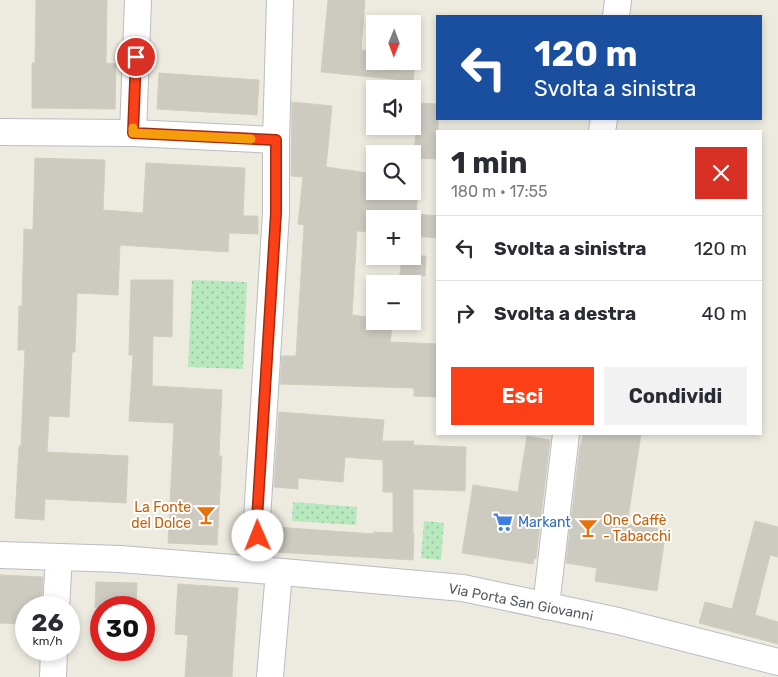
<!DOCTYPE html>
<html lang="it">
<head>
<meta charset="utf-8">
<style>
  :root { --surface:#fff; --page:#f2f2f3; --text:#2b2b33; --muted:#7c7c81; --line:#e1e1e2; --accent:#fb3f17 }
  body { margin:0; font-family:Rubik,sans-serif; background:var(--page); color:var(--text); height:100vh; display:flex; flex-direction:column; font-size:19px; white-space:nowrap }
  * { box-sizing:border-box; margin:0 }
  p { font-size:16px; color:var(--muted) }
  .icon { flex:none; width:28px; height:28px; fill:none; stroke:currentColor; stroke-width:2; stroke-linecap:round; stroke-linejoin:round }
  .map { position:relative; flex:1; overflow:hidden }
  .panel { position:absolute; left:436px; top:130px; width:326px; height:305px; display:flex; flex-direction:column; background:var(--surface); border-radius:0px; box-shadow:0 2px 8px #0003 }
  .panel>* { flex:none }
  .hud { position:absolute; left:436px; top:15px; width:326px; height:105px; border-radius:0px; box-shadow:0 2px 8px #0003; background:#1a4fa0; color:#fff; overflow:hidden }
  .needle { width:32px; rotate:181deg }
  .fabs { position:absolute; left:366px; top:15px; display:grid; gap:10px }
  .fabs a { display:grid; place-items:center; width:55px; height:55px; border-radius:0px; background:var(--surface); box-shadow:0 2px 8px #0003; font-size:25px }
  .speed { position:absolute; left:15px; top:596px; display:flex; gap:10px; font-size:25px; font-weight:700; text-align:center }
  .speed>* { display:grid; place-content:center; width:65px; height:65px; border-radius:50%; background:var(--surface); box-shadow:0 2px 8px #0003; line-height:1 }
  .speed small { font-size:12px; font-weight:400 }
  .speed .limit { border:8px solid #d22; background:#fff; color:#111 }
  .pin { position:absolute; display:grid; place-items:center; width:42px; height:42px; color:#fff; margin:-21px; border:2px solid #fff; border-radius:50%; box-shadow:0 1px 5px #0007 }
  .me { position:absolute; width:55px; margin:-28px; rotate:359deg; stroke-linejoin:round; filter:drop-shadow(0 0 4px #0008) }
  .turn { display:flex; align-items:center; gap:18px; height:105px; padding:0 15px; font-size:22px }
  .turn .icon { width:65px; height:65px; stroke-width:2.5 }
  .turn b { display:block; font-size:35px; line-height:42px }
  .round { display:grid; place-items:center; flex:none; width:52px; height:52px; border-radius:0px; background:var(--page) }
  .head { display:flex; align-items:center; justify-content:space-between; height:85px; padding:0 15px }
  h1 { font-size:30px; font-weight:700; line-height:38px }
  .cta { display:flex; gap:10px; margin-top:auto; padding:10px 15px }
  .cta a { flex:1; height:58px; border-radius:0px; background:var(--accent); color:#fff; font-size:20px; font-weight:700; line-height:58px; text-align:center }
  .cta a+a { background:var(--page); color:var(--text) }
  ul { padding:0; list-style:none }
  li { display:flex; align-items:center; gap:15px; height:65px; padding:0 15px; border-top:1px solid var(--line) }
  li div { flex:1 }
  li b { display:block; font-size:19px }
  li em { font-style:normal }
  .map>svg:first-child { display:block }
</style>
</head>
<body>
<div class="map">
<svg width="778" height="677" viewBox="0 0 778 677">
  <defs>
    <pattern id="grass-dots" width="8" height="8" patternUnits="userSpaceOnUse" patternTransform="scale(1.25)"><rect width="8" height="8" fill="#b8e8bd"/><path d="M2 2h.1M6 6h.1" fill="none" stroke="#98bf9d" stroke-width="1.8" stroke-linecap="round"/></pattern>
  </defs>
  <rect width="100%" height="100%" fill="#edebdf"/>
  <!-- grass -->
  <path fill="url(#grass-dots)" d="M 192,280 L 247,282 L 243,369 L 188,367 Z
    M 293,502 L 357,507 L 356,525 L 292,521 Z
    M 424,521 L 444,523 L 441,560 L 421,558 Z"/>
  <!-- building -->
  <path fill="#cdcac0" stroke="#d2cebd" d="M 36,0 L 107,0 L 106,63 L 116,64 L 115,109 L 32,108 L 32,63 L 35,63 Z
    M 328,0 L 365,0 L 361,50 L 375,51 L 375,61 L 415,61 L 413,81 L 321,72 Z
    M 159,73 L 259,80 L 257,115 L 157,109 Z
    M 292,102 L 332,106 L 326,167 L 375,174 L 375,191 L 418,191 L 416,214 L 438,216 L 438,238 L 412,236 L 412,219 L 375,219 L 375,232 L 357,231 L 352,315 L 375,318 L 375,321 L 393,321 L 390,342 L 438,344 L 438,397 L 414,396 L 414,388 L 280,384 L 282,356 L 296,356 L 304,225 L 298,224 L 303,177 L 291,176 Z
    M 418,103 L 438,104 L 438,159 L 414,158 Z
    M 35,158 L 105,160 L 103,210 L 143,213 L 146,163 L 245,168 L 243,216 L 258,216 L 258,234 L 229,233 L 228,252 L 120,245 L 118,295 L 77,293 L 75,352 L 72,352 L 69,417 L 49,416 L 47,452 L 128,456 L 126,503 L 45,499 L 44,520 L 15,518 L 19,446 L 21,446 L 25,350 L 18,350 L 19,306 L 22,306 L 24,229 L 33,230 Z
    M 402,256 L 426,256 L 425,276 L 400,275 Z
    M 131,280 L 173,280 L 172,337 L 153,336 L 152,386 L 222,390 L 219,456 L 222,456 L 217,545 L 168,543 L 174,423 L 129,421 L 133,355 L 129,355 Z
    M 279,412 L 384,420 L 382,441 L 414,441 L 413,445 L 466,447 L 465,491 L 413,489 L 413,534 L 414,534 L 413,560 L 274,552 L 275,527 L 374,534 L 374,532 L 393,533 L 393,492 L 383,492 L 383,460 L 345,457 L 343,482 L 298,478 L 298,489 L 274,487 Z
    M 583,434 L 641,434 L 627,524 L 666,530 L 657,591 L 595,581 L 597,568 L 566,563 L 580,445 L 581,445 Z
    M 527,436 L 550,440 L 536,559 L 534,558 L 533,564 L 462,553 L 473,485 L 518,492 Z
    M 755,521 L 778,527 L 778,557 L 770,555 L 755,615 L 778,622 L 778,644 L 699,623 L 705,602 L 732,609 Z
    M 0,575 L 43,577 L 41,608 L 26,608 L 26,624 L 0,623 Z
    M 96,582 L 137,583 L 136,608 L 95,608 Z
    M 178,584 L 238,588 L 232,677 L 185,677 L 188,635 L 175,634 Z"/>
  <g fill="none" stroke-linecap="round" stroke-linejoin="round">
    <defs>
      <path id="minor" d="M 616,16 L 618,0
        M 602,131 L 604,119
        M 0,132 L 133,133 L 276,140
        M 133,133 L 138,0
        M 0,555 L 120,559 L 260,570 L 463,588 L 618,621 L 778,662
        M 260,570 L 257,519 L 276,213 L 276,140 L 280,0
        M 546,606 L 566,434
        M 56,608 L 59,557
        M 53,677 L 54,650
        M 270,677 L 279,572"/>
    </defs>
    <!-- minor casing -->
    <use href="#minor" stroke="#babcc3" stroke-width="28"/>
    <!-- minor -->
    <use href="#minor" stroke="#fff" stroke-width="26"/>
  </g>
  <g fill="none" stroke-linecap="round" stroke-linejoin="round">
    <defs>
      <path id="route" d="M 136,57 L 133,133 L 276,140 L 276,213 L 257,519 L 258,536"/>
    </defs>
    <!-- route casing -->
    <use href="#route" stroke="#a3290f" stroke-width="12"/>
    <!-- route -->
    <use href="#route" stroke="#fb3f17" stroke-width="9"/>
    <!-- slow -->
    <path stroke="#f59e0b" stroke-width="9" d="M 133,128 L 133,133 L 251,139"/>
  </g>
  <!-- icons -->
  <defs>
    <symbol id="bar-bare" viewBox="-9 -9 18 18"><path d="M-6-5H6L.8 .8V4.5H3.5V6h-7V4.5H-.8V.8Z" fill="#e8710a" stroke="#fff" stroke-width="2.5" paint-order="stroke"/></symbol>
    <symbol id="supermarket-bare" viewBox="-9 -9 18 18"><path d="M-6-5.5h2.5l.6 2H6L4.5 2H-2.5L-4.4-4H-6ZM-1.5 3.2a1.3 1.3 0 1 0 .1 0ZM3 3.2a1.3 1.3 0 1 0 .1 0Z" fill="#3f7fe0" stroke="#fff" stroke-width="2.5" paint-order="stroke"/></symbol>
  </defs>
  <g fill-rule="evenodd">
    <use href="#bar-bare" x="192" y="501" width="28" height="28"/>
    <use href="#supermarket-bare" x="489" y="508" width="28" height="28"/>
    <use href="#bar-bare" x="574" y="514" width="28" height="28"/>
  </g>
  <g text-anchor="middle" stroke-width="4" stroke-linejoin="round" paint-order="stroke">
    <!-- food labels -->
    <g font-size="14" fill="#c56008" stroke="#fff" text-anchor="end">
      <text x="191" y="512">La Fonte<tspan x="191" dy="16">del Dolce</tspan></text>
      <text x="603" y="525" text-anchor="start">One Caffè<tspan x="603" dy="16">- Tabacchi</tspan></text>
    </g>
    <!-- shop labels -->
    <g font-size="14" fill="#366cbe" stroke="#fff" text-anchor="start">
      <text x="518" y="527">Markant</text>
    </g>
    <!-- street labels -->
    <g font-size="14" fill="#585b62" stroke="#fff">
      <text transform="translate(521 602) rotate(11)" y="5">Via Porta San Giovanni</text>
    </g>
  </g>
</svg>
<div class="fabs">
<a><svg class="needle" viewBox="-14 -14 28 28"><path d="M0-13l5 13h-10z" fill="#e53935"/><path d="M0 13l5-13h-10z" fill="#7c7c81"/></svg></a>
<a><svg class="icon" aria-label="sound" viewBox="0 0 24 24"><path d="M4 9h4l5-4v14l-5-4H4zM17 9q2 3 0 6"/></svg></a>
<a><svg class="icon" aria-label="search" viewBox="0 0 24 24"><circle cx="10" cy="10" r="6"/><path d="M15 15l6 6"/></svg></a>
<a>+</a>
<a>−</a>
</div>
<div class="speed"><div>26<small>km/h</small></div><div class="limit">30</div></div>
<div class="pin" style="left:136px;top:57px;background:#d93025"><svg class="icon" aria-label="arrive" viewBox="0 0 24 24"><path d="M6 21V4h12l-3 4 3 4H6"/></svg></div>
<svg class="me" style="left:258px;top:536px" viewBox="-20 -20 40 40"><circle r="19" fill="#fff"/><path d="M0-13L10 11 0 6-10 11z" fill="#fb3f17"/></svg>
<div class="hud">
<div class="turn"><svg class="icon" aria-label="left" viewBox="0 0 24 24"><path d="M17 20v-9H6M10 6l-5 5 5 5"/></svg><div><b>120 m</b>Svolta a sinistra</div></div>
</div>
<section class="panel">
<div class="head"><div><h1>1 min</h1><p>180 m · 17:55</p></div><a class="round" style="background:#d93025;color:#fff"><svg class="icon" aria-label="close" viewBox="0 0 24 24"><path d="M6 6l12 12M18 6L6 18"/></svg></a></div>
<ul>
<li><svg class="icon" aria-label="left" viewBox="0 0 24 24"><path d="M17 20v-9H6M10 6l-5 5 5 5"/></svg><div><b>Svolta a sinistra</b></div><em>120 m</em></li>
<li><svg class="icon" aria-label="right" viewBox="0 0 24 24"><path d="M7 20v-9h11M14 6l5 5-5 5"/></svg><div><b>Svolta a destra</b></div><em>40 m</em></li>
</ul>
<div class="cta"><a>Esci</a><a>Condividi</a></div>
</section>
</div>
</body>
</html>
